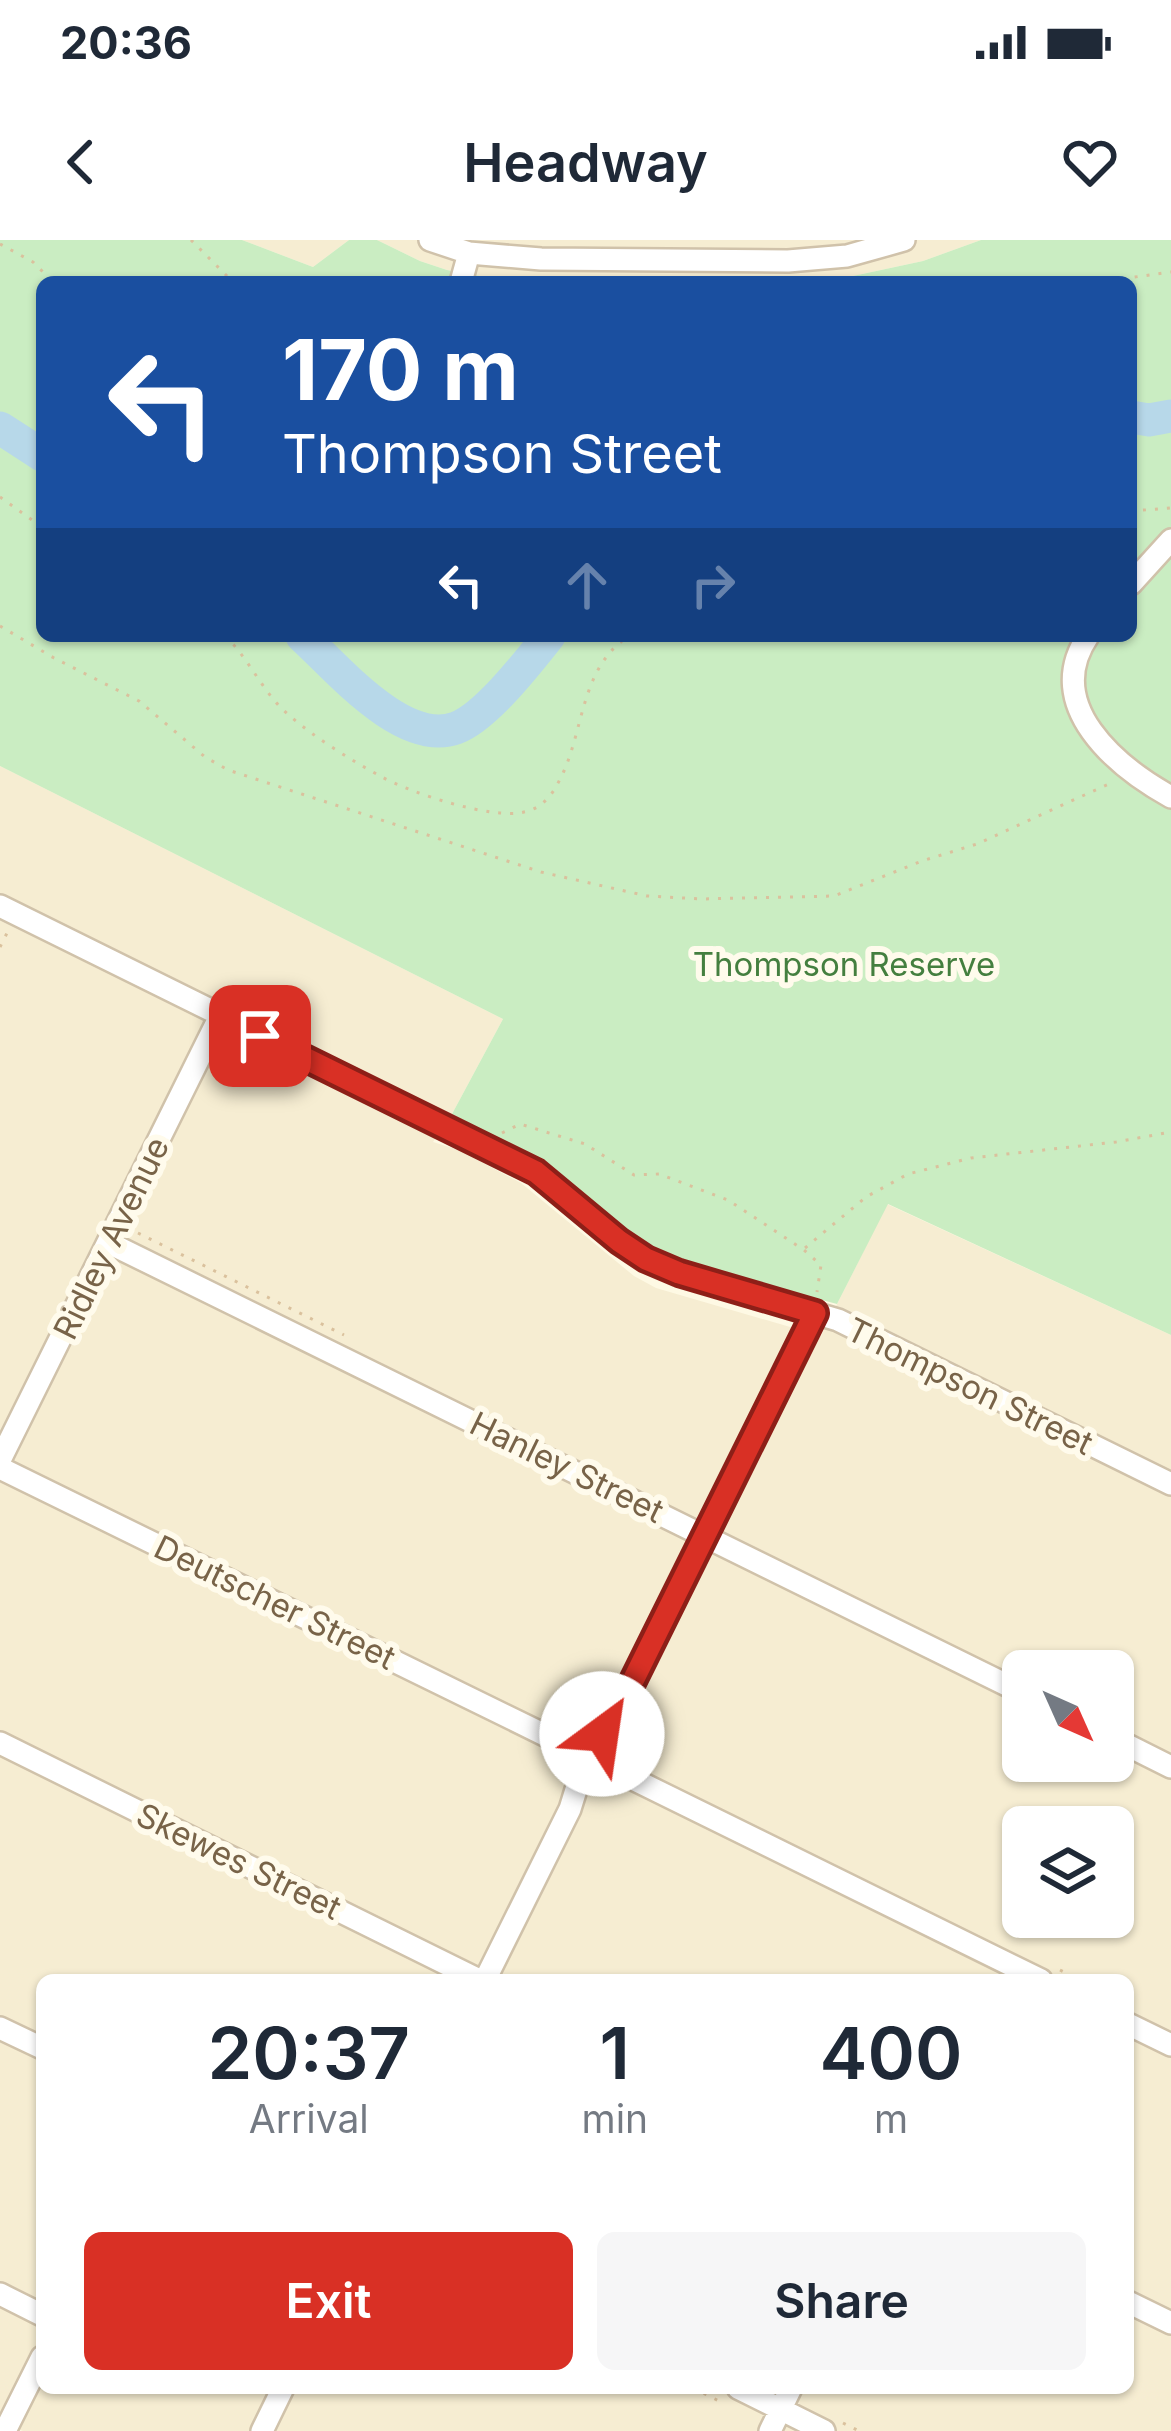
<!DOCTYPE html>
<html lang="en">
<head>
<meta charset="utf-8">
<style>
  :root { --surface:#fff; --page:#f6f6f7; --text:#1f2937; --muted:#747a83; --accent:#d93025 }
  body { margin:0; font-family:Inter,sans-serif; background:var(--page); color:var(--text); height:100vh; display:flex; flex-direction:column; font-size:45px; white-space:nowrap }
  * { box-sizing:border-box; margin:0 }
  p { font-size:39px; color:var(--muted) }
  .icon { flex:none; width:66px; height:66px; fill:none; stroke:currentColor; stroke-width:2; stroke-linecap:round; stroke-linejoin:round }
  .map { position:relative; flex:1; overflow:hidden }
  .details { position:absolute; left:36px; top:1734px; width:1098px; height:420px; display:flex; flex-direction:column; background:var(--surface); border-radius:18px; box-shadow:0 3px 9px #0004 }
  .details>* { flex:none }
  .banner { position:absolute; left:36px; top:36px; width:1101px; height:366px; border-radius:18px; box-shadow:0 3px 9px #0004; background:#1a4fa0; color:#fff; overflow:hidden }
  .needle { width:78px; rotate:135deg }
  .fabs { position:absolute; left:1002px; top:1410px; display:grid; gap:24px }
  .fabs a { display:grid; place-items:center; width:132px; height:132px; border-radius:18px; background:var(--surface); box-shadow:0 3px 9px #0004; font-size:60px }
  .pin { position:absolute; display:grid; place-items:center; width:102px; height:102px; color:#fff; margin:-51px; border-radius:24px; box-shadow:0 6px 18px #0006 }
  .me { position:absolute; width:132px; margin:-66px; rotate:31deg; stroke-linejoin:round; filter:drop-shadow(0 0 9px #0008) }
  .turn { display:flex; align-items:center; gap:42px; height:252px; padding:0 48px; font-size:54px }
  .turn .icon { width:156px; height:156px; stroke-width:2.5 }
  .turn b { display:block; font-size:84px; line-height:102px }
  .lanes { display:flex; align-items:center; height:114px; padding:0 48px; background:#0003; justify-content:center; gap:60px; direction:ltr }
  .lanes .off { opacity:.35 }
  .eta { display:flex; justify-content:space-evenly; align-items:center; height:204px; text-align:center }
  .eta b { font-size:72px; font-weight:600; line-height:84px }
  .button { display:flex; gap:24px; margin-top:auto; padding:24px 48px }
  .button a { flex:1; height:138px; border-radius:18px; background:var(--accent); color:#fff; font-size:48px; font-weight:600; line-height:138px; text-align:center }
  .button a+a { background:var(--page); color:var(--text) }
  .status { display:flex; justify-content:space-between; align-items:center; height:84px; padding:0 60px; background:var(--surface); direction:ltr }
  .status svg { height:33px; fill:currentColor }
  header { display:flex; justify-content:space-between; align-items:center; height:156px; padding:0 48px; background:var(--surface); font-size:54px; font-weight:600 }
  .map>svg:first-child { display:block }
</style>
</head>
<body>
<div class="status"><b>20:36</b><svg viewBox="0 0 49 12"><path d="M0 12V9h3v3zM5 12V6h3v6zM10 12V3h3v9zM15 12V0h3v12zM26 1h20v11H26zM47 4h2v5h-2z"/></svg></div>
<header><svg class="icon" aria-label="back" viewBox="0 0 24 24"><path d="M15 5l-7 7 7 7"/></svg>Headway<svg class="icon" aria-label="heart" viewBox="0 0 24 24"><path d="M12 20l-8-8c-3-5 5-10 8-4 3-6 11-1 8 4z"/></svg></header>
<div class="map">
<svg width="1171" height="2191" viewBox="0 0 1171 2191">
  <rect width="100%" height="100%" fill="#fef9e4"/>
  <!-- residential -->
  <path fill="#f6edd2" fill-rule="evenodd" d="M 242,0 L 349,0 L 313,27 Z
    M 377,0 L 981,0 L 923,21 L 825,42 L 510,42 L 447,30 L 420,21 Z
    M 0,526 L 503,779 L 452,874 L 433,902 L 459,910 L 521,943 L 634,1036 L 656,1048 L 821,1096 L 887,964 L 1171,1095 L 1171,2191 L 23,2191 L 0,2181 ZM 1023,1431 L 1113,1431 L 1113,1521 L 1023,1521 ZM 1023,1587 L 1113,1587 L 1113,1677 L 1023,1677 ZM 42,1740 L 1128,1740 L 1128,2148 L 42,2148 Z"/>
  <!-- green -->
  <path fill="#caedc2" d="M 0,0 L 242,0 L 313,27 L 349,0 L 377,0 L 420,21 L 447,30 L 511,42 L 42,42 L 42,396 L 1131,396 L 1131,42 L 825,42 L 923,21 L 981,0 L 1171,0 L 1171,1095 L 888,964 L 837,1064 L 657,1016 L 546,923 L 452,874 L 503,779 L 0,526 Z"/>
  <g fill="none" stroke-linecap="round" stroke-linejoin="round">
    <!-- river -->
    <path stroke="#b7d8e9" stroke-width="33" d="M 1131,177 L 1149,180 L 1171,176
      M 0,188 L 42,215
      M 302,396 C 338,429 403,507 456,488 C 486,477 529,421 549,396"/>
    <defs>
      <path id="minor" d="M 430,0 L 469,13 L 541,19 L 788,21 L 847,16 L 904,0
        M 461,42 L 469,13
        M 1131,344 L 1171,300
        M 1088,396 C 1041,465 1117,527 1171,557
        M 0,666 L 536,931 L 619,1001 L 646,1019 L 679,1033 L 838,1080 L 1171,1244
        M 109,1003 L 1023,1453
        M 0,1220 L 220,776
        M 0,1228 L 549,1497 L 588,1508
        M 1113,1498 L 1171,1527
        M 0,1503 L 479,1740
        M 605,1514 L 616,1475 L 815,1073
        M 607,1518 L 635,1540 L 1041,1740
        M 485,1740 L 570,1569 L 583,1527
        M 1128,1784 L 1171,1805
        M 0,1788 L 42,1808
        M 0,2054 L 42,2075
        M 1128,2062 L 1171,2083
        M 738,2148 L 824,2191
        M 5,2191 L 42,2117
        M 262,2191 L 283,2148
        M 770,2191 L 791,2148"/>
    </defs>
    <!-- minor casing -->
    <use href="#minor" stroke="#d0c2aa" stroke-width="26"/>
    <!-- path -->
    <path stroke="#dac19d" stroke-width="3" stroke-dasharray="3 9" stroke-linecap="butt" d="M 191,0 L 233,42
      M 0,4 L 33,22 L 53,42
      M 1099,42 L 1171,32
      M 0,257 L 42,287
      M 1131,271 L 1171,268
      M 0,386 L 54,418 L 139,461 L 205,517 L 228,530 L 541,632 L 647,656 L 701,659 L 834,656 L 922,621 L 977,604 L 1113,542
      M 225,396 C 250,419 263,454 289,475 C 312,496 354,522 382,537 C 411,553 492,580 524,572 C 540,569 551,557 558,543 C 585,495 578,429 629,396
      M 0,707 L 8,691
      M 502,893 L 520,884 L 585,904 L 634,935 L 659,934 L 728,960 L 804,1010 L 821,1025 L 817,1052
      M 138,993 L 344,1095
      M 805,1008 L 866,957 L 908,934 L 971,918 L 1116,902 L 1171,892
      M 1060,1730 L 1080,1740
      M 693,2148 L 723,2163
      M 843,2183 L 859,2191"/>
    <!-- minor -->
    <use href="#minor" stroke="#fff" stroke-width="21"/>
  </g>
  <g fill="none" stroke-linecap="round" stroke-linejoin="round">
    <defs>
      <path id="route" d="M 260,796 L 536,932 L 619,1001 L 646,1019 L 679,1033 L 815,1073 L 616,1475 L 602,1494"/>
    </defs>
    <!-- route casing -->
    <use href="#route" stroke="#8d1f18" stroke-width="30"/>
    <!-- route -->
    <use href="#route" stroke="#d93025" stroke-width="21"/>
  </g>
  <g text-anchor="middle" stroke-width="12" stroke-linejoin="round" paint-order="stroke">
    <!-- park labels -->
    <g font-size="33" fill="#447f3f" stroke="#fffbec">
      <text x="844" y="736">Thompson Reserve</text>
    </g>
    <!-- street labels -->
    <g font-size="33" fill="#786348" stroke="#fffbec">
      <text transform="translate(111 998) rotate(-64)" y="12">Ridley Avenue</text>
      <text transform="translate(970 1146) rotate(26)" y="12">Thompson Street</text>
      <text transform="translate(567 1227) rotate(26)" y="12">Hanley Street</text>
      <text transform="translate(275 1362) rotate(26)" y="12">Deutscher Street</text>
      <text transform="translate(239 1621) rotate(26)" y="12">Skewes Street</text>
    </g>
  </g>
</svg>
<div class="fabs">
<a><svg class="needle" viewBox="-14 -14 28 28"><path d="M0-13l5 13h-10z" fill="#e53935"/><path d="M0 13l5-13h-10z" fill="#747a83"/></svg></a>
<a><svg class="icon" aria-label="layers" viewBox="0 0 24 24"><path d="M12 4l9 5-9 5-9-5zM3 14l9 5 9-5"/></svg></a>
</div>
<div class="pin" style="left:260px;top:796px;background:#d93025"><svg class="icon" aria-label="arrive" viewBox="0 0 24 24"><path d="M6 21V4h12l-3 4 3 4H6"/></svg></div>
<svg class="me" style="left:602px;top:1494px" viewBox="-20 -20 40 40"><circle r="19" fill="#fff"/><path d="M0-13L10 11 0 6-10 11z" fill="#d93025"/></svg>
<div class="banner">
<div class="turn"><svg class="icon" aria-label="left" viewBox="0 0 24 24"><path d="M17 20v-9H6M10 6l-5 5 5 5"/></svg><div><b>170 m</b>Thompson Street</div></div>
<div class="lanes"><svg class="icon" aria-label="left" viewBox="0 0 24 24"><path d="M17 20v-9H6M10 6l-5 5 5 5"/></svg><svg class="icon off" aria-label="ahead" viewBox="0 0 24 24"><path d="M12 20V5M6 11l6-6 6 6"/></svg><svg class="icon off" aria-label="right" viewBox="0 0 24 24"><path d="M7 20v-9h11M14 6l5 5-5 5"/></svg></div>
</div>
<section class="details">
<div class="eta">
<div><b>20:37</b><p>Arrival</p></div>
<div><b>1</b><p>min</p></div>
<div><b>400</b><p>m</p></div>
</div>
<div class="button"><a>Exit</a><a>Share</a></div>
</section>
</div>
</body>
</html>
